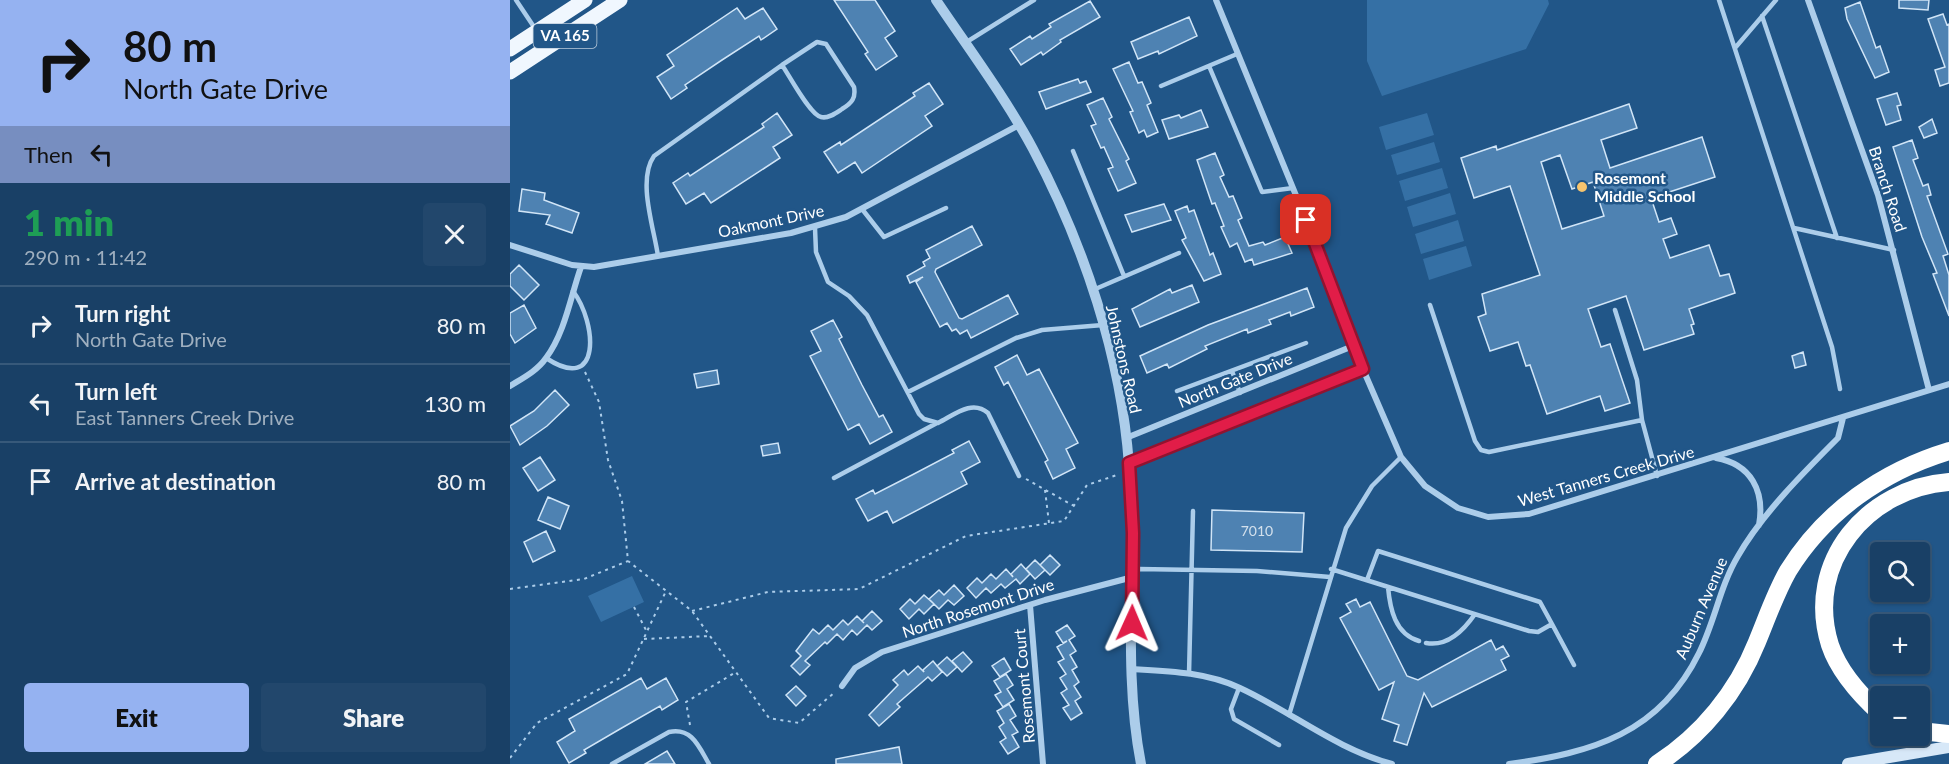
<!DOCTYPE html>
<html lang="en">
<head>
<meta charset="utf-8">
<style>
  :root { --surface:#194066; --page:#22476c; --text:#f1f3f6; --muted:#9fafbf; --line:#37597a; --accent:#95b2f1 }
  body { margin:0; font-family:Lato,sans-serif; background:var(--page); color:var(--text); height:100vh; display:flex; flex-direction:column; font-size:22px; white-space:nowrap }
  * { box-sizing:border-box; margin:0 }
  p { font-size:20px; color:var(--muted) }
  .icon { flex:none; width:33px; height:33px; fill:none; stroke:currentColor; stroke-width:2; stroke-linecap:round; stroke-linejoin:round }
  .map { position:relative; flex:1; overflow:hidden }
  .sheet { display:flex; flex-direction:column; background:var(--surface); width:510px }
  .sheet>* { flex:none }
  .hud { background:#95b2f1; color:#111; overflow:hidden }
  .buttons { position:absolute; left:1360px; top:542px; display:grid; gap:12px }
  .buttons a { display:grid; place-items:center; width:60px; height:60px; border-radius:6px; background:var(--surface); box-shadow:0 2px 4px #0004,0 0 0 2px var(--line); font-size:30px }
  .pin { position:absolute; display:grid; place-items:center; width:51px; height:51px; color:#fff; margin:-26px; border-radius:12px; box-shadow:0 3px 9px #0006 }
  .me { position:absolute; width:66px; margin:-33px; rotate:1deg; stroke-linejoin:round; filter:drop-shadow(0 0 4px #0008) }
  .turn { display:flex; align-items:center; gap:21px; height:126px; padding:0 24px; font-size:27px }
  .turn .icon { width:78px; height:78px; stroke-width:2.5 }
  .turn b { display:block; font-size:42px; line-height:51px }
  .then { display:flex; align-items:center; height:57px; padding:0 24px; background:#0003; gap:12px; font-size:22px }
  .round { display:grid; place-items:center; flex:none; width:63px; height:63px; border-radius:6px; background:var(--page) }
  .overview { display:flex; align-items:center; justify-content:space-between; height:102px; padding:0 24px }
  h1 { font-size:36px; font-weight:800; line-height:45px; color:#1e9e55 }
  .primary-button { display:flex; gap:12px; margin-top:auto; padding:12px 24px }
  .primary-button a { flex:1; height:69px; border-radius:6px; background:var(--accent); color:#111; font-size:24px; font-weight:800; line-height:69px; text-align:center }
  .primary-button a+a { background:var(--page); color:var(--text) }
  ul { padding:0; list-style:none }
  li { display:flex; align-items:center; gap:18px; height:78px; padding:0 24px; border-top:2px solid var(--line) }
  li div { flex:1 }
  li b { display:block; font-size:22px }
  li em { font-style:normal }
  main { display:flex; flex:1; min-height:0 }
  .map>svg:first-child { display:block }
</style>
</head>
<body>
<main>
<section class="sheet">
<div class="hud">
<div class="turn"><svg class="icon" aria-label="right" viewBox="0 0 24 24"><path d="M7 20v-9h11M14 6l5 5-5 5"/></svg><div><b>80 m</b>North Gate Drive</div></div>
<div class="then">Then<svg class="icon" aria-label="left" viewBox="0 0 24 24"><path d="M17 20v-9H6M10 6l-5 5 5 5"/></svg></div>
</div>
<div class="overview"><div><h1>1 min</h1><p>290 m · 11:42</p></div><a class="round"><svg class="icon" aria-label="close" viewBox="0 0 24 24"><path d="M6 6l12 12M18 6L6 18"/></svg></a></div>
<ul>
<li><svg class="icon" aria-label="right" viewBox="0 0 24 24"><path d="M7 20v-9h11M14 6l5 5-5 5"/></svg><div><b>Turn right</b><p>North Gate Drive</p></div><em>80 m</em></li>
<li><svg class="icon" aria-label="left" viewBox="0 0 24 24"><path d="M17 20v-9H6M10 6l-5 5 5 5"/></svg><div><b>Turn left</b><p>East Tanners Creek Drive</p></div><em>130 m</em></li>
<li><svg class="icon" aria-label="arrive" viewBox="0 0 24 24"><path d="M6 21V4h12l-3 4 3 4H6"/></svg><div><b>Arrive at destination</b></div><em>80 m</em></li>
</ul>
<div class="primary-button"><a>Exit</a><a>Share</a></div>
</section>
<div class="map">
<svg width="1439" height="764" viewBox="0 0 1439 764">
  <rect width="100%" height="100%" fill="#215688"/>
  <!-- pitch -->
  <path fill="#3570a5" d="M 857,0 L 1038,0 L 1039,4 L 1016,49 L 872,96 L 857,61 Z
    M 917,113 L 924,135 L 876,150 L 869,127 Z
    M 924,142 L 930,162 L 887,175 L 881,155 Z
    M 932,168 L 938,188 L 895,201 L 889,181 Z
    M 940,193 L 946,214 L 903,227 L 897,207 Z
    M 948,220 L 954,241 L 911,254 L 905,234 Z
    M 956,246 L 962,266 L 919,280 L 913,259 Z
    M 122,576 L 134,602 L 91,622 L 78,596 Z"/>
  <!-- building -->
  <path fill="#4e82b2" stroke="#d1e5f7" stroke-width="1.5" fill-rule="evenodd" d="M 324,0 L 365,0 L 385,31 L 375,38 L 387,56 L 366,70 L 355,54 L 358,52 Z
    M 1389,0 L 1419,0 L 1418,10 L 1389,8 Z
    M 580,1 L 590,17 L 550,40 L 551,42 L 533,55 L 531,52 L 511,65 L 500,49 L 520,36 L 522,39 L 541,27 L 539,24 Z
    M 1350,2 L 1366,48 L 1370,46 L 1379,72 L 1365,78 L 1337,19 L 1335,8 Z
    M 227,8 L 235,19 L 253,8 L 267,29 L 251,40 L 249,36 L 212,60 L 175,85 L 177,88 L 161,99 L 147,77 L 164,66 L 157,55 Z
    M 1433,14 L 1437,25 L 1439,24 L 1439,83 L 1430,86 L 1425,70 L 1435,67 L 1418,19 Z
    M 679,17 L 687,36 L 649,54 L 648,51 L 628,59 L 621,42 Z
    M 619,62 L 628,83 L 632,82 L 641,103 L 637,105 L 648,132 L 637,137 L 634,130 L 629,133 L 620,112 L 623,111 L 603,69 Z
    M 568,79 L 570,83 L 576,81 L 581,92 L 536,109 L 529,92 Z
    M 419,83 L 433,104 L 415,116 L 422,126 L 352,173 L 345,162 L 328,173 L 314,152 L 330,142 L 331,145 L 405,96 L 403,93 Z
    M 1387,93 L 1391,105 L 1387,106 L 1391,120 L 1376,125 L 1367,99 Z
    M 593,98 L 602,117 L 599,119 L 619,159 L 616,161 L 626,183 L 608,191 L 598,169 L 603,167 L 594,147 L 591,148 L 581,126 L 586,124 L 577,105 Z
    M 1119,104 L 1127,128 L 1091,140 L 1100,168 L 1192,137 L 1205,177 L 1141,198 L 1149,222 L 1161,218 L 1167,234 L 1153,239 L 1160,258 L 1199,245 L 1210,276 L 1219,274 L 1225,293 L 1179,309 L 1184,324 L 1181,325 L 1184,334 L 1134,350 L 1116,296 L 1078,309 L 1091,347 L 1100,344 L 1120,403 L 1095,411 L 1090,396 L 1037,414 L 1020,365 L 1016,366 L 1008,342 L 980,351 L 968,317 L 976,314 L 972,294 L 1030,275 L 1000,186 L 964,198 L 951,158 L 986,146 L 987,150 ZM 1050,155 L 1062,189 L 1083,182 L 1094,216 L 1052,229 L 1031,162 Z
    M 691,110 L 698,127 L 659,139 L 652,120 L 669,115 L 671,118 Z
    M 267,113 L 282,135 L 263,147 L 270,158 L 201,203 L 194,193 L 176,204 L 163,183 L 178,173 L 180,176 L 254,127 L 252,124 Z
    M 1422,119 L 1427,133 L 1414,138 L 1409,127 Z
    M 1402,140 L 1408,158 L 1403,160 L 1413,186 L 1418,184 L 1421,195 L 1417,196 L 1438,254 L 1433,256 L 1439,275 L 1439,316 L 1423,274 L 1427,273 L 1412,237 L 1383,147 Z
    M 705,153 L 714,175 L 710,177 L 719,197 L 723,196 L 732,218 L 728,220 L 739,246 L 753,242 L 755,245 L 775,237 L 782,253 L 744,265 L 742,259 L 735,262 L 727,243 L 720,247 L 711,227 L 714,226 L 705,203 L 702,204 L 687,160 Z
    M 12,189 L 35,193 L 34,200 L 69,213 L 62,233 L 36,224 L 40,215 L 9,211 Z
    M 654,204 L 661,220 L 622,232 L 615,215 Z
    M 677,206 L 679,212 L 684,210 L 700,255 L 703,253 L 711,274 L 694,281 L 672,240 L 676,238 L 665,211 Z
    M 462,226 L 472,245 L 426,269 L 425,272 L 449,318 L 452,319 L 498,295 L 508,314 L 461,338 L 457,330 L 450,334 L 446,329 L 442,331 L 437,323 L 430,327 L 406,282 L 413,277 L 400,283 L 397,276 L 415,266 L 413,262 L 420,258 L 416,250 Z
    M 9,265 L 29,285 L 14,300 L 0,286 L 0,274 Z
    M 682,285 L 689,302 L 630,327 L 622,309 L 660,289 L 662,293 Z
    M 797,288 L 804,307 L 781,316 L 780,312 L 759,320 L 761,324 L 738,333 L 737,329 L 695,346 L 697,349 L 659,368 L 657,364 L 637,373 L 630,356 L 698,325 Z
    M 14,305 L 26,328 L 5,343 L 0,334 L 0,313 Z
    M 323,320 L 332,337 L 329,339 L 352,385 L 369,417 L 373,415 L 382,432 L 360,444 L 349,424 L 338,430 L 300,356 L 311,351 L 301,331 Z
    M 1293,352 L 1296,365 L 1285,368 L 1282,356 Z
    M 507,355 L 517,375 L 529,369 L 568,443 L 556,449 L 565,468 L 543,479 L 535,462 L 538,460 L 517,419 L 498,382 L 494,385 L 485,367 Z
    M 207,370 L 209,384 L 187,388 L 184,374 Z
    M 45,390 L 59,405 L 37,426 L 10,445 L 0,426 L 24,411 Z
    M 459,441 L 470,462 L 451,472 L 457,484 L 383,523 L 377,511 L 358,521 L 346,499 L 363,490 L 365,494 L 402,475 L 444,453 L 442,450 Z
    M 268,443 L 270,453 L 253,456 L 251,446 Z
    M 30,457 L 45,480 L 28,491 L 13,468 Z
    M 38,497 L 59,506 L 50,529 L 28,520 Z
    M 702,510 L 794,513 L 792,552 L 701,550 Z
    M 36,531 L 45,551 L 23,562 L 14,542 Z
    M 540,555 L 550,565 L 540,575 L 530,565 Z
    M 525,560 L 535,570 L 525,579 L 516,569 Z
    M 511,564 L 520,574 L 510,584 L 506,579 L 495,588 L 491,584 L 481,593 L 476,588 L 466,598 L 457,588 L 467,578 L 472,583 L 481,574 L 486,579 L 496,569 L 503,577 L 501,574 Z
    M 444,585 L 454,596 L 444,605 L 438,600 L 429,609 L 419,599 L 429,590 L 434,595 Z
    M 414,595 L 424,604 L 414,614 L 409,609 L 399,619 L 390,609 L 400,599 L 405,604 Z
    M 846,599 L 850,607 L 860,602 L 897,676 L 908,680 L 981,640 L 986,650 L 993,646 L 999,656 L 991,660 L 996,670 L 922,707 L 914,693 L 897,745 L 884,741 L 889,725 L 872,719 L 884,682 L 869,690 L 830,618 L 841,612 L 836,604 Z
    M 362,611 L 372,621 L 362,630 L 357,625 L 347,635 L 342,630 L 333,640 L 327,634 L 317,644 L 315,642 L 295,661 L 300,665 L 290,675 L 281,666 L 291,656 L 286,651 L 303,629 L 309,634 L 318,625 L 323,630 L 333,620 L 338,625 L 347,616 L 354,623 L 352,621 Z
    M 557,625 L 565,636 L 559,640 L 566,651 L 560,655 L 567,667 L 562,670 L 569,682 L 564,686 L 571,697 L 565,701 L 572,713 L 561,720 L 553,708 L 559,705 L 551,693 L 557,689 L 550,678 L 556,674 L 548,662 L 554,659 L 547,647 L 557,641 L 553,643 L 546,632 Z
    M 453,652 L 462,662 L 452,672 L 442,661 Z
    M 437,657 L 447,667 L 437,676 L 427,666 Z
    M 494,658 L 501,670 L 490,677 L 482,666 Z
    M 423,661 L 432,672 L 422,681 L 418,677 L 387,704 L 390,707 L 369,726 L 359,715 L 388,685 L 383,680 L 394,670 L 398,675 L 408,666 L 414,672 L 413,670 Z
    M 496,674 L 503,685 L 497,689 L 504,700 L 493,707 L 485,695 L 491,692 L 484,681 Z
    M 131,678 L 137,689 L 156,678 L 168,700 L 152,710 L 150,706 L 110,729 L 74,750 L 76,753 L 59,763 L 47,742 L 65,731 L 59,719 Z
    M 286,686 L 296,696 L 286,706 L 276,695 Z
    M 499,704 L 506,716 L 500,720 L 508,732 L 502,735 L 509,747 L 498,754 L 490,742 L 496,738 L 489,727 L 494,723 L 487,711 Z
    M 389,747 L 392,764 L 326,764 L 326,759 Z
    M 157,751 L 165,764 L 135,764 Z"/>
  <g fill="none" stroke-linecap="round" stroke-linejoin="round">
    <!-- path -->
    <path stroke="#accdea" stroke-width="2" stroke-dasharray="3 4.5" stroke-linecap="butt" d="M 75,372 L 89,402 L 98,460 L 112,501 L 118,561 L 182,611 L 259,718 L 289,723 L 325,692
      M 516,479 L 564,506
      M 535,490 L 539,523
      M 0,589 L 74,579 L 118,561
      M 124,607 L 137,632
      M 182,611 L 258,592 L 349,589 L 456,536 L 554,521 L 577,485 L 607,475
      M 134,639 L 200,636
      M 180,725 L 176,702 L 226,672
      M 0,758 L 27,723 L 117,674 L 156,591"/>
    <!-- service -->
    <path stroke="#accdea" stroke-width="4.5" d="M 6,0 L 36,45
      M 1209,0 L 1322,347 L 1330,389
      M 1252,16 L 1327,238
      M 307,42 L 316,44 L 344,87 C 346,98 342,103 332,109 C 326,113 318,119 311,117 C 300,115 279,75 272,65 Z
      M 455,43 L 524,0
      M 1225,48 L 1266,0
      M 699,66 L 752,192 L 783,188
      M 651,86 L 727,54
      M 563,151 L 614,276
      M 352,209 L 374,237 L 436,208
      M 305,228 L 306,252 L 318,282 L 339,296 L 357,315 L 409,414 L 414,419 L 428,423 C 444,415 462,399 478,413 L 509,476
      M 1284,228 L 1384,250
      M 148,256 C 144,228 127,180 144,156 L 272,65
      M 583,290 L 669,253
      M 920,305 L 965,441 L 971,450 L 979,452 L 1132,420
      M 1105,310 L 1127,380 L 1132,420 L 1147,476
      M 36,358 C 92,395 87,323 63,291
      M 722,371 L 730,393
      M 667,391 L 796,343
      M 398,392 L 506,338 L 532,330 L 593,325
      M 324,478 L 427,423
      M 821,569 L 1019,631 L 1028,632 L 1042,624 L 1030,602 L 868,551 L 857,580
      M 623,577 L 629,569 L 747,571 L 820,577
      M 878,587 C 880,609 885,634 909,641
      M 1042,624 L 1064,665
      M 916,643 C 937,647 954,630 965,614
      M 679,674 L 683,511
      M 729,688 L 721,709 L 724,719 L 769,745
      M 779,715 L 836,528 L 862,486 L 891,457
      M 102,764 L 159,732 C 182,727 189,747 199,764"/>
    <!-- minor -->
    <path stroke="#accdea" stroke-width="6" d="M 706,0 L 803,237 L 843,346 L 891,457 L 915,486 L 948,508 L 978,517 L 1019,514 L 1439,384
      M 1298,0 L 1368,195 L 1419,390
      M 0,245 L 62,265 L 84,267 L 281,233 L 336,217 L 509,125
      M 0,386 C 13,378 27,371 36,358 C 55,333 61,295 71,267
      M 616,438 L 843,346
      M 1206,458 C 1241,464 1255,491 1249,525
      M 619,463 L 853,369
      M 520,605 L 533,764
      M 622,669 C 658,671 696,672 730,688 C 782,712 826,749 882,764
      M 332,686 L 345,668 L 372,652 L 535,600 L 623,577
      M 999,764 C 1082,753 1150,733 1189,653 C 1205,621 1210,586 1228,556 C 1252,514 1294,472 1328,438 L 1333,418"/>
    <!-- tertiary -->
    <path stroke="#accdea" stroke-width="10" d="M 426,0 C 459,49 495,97 523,149 C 574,245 611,356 619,465 C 627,564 612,667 631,764"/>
    <!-- secondary -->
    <path stroke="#d7e8f8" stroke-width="12" d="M 1338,764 L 1439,747"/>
    <!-- primary -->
    <path stroke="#f0f7fe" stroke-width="15" d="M 0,49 L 75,0
      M 0,72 L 110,0"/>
    <!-- motorway -->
    <path stroke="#fff" stroke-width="18" d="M 1371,714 C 1350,695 1329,672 1320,645 C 1294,562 1358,488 1439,482
      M 1410,731 L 1439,734
      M 1147,764 C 1192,735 1227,692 1247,642 C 1257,618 1265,594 1278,571 C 1315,511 1373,471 1439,451"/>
  </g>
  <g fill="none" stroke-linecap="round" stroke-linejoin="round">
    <defs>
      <path id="route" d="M 622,623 L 623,533 L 619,463 L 853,369 L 796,220"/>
    </defs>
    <!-- route casing -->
    <use href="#route" stroke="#92132f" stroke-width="15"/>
    <!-- route -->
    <use href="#route" stroke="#e11d48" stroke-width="10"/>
  </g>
  <!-- markers -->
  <circle fill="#f6c46e" stroke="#215688" stroke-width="2" cx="1072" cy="187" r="6"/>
  <g text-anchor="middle" stroke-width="5" stroke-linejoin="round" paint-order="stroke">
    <!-- number labels -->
    <g font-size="14" fill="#d3e0ec">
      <text x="747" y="536">7010</text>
    </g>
    <!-- shield labels -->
    <rect fill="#215688" stroke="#bcccdb" stroke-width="1.5" x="23.5" y="24" width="63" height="24" rx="4.5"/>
    <g font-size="15" font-weight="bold" fill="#fff">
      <text x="55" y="41">VA 165</text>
    </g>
    <!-- poi labels -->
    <g font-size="16" font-weight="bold" fill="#fff" stroke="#215688" text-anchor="start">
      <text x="1084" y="184">Rosemont<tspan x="1084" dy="18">Middle School</tspan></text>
    </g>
    <!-- street labels -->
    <g font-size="16" fill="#fff" stroke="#215688">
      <text transform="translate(1378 189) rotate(72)" y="6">Branch Road</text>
      <text transform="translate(261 221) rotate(-12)" y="6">Oakmont Drive</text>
      <text transform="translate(614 359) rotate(77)" y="6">Johnstons Road</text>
      <text transform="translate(725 380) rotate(-22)" y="6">North Gate Drive</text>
      <text transform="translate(1096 476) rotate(-16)" y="6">West Tanners Creek Drive</text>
      <text transform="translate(468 608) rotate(-18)" y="6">North Rosemont Drive</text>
      <text transform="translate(1191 608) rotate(-67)" y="6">Auburn Avenue</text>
      <text transform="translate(514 686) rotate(-95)" y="6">Rosemont Court</text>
    </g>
  </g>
</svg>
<div class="buttons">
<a><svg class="icon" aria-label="search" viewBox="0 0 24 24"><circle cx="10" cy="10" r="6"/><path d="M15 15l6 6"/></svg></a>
<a>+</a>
<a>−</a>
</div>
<div class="pin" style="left:796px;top:220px;background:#d93025"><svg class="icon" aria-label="arrive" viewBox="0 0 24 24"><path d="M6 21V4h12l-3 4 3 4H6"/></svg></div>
<svg class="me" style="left:622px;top:623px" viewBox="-20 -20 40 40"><path d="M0-17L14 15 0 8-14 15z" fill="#e11d48" stroke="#fff" stroke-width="4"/></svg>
</div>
</main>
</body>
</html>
